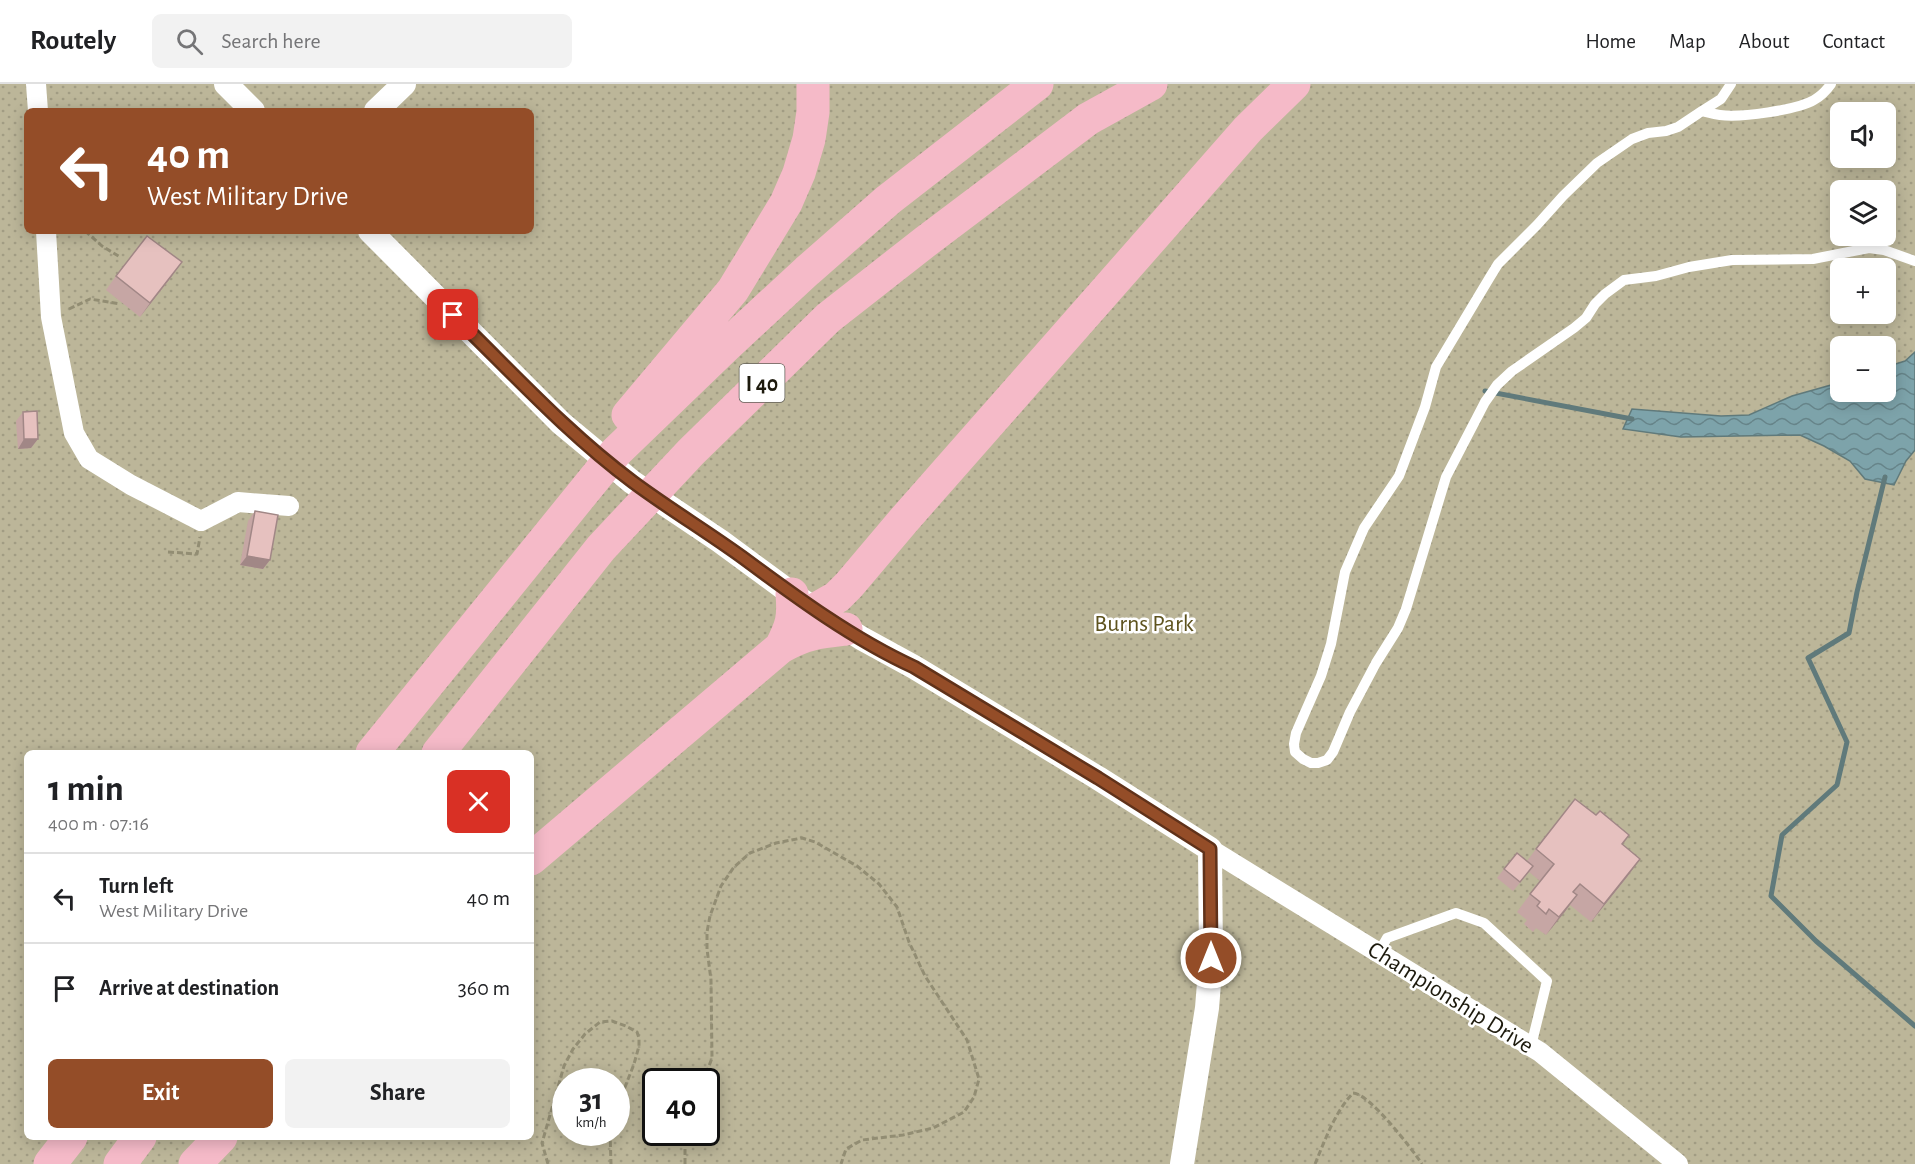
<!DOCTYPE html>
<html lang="en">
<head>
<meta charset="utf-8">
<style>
  :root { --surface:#fff; --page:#f2f2f2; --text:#202124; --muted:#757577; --line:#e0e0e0; --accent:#944d28 }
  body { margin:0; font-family:"Alegreya Sans",sans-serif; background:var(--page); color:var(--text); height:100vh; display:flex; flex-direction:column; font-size:22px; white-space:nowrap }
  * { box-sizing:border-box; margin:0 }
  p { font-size:20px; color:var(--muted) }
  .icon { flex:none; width:33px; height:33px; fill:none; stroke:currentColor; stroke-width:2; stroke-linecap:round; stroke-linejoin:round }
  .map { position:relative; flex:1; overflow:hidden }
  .details { position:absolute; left:24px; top:666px; width:510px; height:390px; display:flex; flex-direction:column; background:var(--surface); border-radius:9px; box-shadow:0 3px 15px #0003 }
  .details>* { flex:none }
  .guide { position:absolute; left:24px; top:24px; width:510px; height:126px; border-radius:9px; box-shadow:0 3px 15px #0003; background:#944d28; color:#fff; overflow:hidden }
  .tools { position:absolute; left:1830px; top:18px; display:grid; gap:12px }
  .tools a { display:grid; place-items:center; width:66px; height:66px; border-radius:9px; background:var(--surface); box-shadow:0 3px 15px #0003; font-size:30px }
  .speed { position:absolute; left:552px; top:984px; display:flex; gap:12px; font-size:30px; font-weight:700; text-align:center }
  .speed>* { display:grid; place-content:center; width:78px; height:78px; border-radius:50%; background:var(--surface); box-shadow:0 3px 15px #0003; line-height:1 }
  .speed small { font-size:15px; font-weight:400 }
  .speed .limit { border:3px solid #111; border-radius:9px; background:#fff; color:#111 }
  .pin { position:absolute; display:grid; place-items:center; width:51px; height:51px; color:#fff; margin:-26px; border-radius:12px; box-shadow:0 3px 9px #0006 }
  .me { position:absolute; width:66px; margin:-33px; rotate:0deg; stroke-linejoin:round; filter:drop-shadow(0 0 4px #0008) }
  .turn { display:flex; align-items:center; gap:21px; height:126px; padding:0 24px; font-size:27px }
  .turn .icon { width:78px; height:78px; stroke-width:2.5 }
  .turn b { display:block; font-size:42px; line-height:51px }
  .round { display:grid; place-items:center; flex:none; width:63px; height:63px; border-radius:9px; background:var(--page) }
  .summary { display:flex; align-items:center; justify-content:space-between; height:102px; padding:0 24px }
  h1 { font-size:36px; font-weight:700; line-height:45px }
  .primary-button { display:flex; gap:12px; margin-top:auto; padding:12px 24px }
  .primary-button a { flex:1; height:69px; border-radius:9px; background:var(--accent); color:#fff; font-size:24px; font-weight:700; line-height:69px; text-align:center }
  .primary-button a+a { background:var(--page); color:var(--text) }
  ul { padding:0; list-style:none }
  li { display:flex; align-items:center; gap:18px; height:90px; padding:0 24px; border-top:2px solid var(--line) }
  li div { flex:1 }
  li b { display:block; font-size:22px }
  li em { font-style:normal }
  header { display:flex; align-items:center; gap:36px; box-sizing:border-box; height:84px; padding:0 30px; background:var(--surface); border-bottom:2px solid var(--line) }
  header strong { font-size:28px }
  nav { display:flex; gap:33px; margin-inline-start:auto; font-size:21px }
  .search { width:420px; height:54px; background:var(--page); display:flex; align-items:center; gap:15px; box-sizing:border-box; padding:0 21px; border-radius:9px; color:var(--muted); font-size:22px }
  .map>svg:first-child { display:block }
</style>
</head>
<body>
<header>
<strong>Routely</strong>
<div class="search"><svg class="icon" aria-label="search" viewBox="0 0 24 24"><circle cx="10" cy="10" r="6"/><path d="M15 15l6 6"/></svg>Search here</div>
<nav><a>Home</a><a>Map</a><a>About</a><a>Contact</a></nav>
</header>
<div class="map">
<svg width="1915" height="1080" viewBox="0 0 1915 1080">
  <defs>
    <pattern id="park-dots" width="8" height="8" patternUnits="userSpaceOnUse" patternTransform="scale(1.5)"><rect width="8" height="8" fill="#bcb699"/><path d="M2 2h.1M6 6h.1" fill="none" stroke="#a19c83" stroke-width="1.8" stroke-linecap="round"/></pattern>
    <pattern id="water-waves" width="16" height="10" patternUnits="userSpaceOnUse" patternTransform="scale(1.5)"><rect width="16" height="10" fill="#7da3aa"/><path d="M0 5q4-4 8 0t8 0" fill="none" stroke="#668489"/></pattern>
  </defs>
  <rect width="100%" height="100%" fill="#ece5c2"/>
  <!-- park -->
  <path fill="url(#park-dots)" fill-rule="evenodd" d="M 0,0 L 1915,0 L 1915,1080 L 0,1080 ZM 27,27 L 531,27 L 531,147 L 27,147 ZM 1840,28 L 1886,28 L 1886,74 L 1840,74 ZM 1840,106 L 1886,106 L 1886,152 L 1840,152 ZM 1840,184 L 1886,184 L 1886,230 L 1840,230 ZM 1840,262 L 1886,262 L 1886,308 L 1840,308 ZM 27,669 L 531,669 L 531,1053 L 27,1053 ZM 566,998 L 616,998 L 616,1048 L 566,1048 ZM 656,998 L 706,998 L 706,1048 L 656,1048 Z"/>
  <!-- water -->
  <path fill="url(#water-waves)" stroke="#607a7b" stroke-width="1.5" d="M 1915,268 L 1915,366 L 1906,377 L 1894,401 L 1865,395 L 1850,377 L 1824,362 L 1800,351 L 1681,353 L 1623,345 L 1632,325 L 1721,332 L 1749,331 L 1792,312 L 1831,301 L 1840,295 L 1840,308 L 1886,308 L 1886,283 L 1905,277 Z"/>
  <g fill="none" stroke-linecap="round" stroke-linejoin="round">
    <!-- stream -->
    <path stroke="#607a7b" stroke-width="5" d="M 1485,307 L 1632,335
      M 1885,393 L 1857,508 L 1849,549 L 1808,574 L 1847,658 L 1837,701 L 1782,751 L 1771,812 L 1816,857 L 1915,942"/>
    <!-- path -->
    <path stroke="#928d73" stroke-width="3" stroke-dasharray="6 3" stroke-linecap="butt" d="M 85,147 L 102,162 L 120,173
      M 69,225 L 90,215 L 120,220
      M 168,468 L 197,470 L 200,453
      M 703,998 L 712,974 L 711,896 L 707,865 L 707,848 L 710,832 L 721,802 L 734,783 L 750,769 L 776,759 L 802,754 L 815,758 L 857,782 L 879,800 L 897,823 L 909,858 L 925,892 L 967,956 L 979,995 L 974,1013 L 964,1028 L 933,1044 L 903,1051 L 862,1056 L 846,1065 L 841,1080
      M 610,1048 L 611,1080
      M 548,1080 L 542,1059 L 564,982 L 573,965 L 585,950 L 600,938 L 612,937 L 626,942 L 637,948 L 639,954 L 639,962 L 634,980 L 616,1026
      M 685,1080 L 685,1056 L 687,1048
      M 1315,1080 C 1325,1056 1335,1028 1353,1009 C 1369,1009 1412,1065 1422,1080"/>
    <!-- service -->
    <path stroke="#fff" stroke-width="10" d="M 1831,0 C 1826,7 1821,12 1814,16 C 1797,26 1740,34 1720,31 C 1714,30 1708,29 1702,27 L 1678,43 L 1666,47 L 1648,49 L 1632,55 L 1597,79 L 1563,112 L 1537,141 L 1498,180 L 1490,193 L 1436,283 L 1425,323 L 1399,392 L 1364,444 L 1345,488 L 1331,560 L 1321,592 L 1296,649 L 1294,660 L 1295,668 L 1303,675 L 1311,679 L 1318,679 L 1327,676 L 1333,668 L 1350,628 L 1376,579 L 1398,544 L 1406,525 L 1446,393 L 1485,318 L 1497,301 L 1512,287 L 1574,244 L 1586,234 L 1595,220 L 1605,210 L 1624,196 L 1656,192 L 1689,183 L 1732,176 L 1813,175 L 1869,164 L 1884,166 L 1915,177
      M 1702,27 L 1721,15 L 1731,0
      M 1379,868 L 1387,854 L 1456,829 L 1484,839 L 1547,897 L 1531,962"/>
    <!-- minor -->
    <path stroke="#fff" stroke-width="20" d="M 36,0 L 38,27
      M 46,147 L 51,233 L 74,349 L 89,375 L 131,401 L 201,437 L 238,418 L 289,422
      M 1210,765 L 1540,968 L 1678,1080"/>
    <!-- tertiary -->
    <path stroke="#fff" stroke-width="24" d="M 226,0 L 253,27
      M 376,27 L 404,0
      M 370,147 L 561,339 L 632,398 L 720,457 L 792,510 L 861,554 L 914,583 L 1098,694 L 1210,765 L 1211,874 L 1207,924 L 1182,1080"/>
    <!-- motorway -->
    <path stroke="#f5bac8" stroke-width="33" d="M 628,331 L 733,206 L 786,119 L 799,89 L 809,55 L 813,28 L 813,0
      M 816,525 L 837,513 L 849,501 L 904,436 L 1248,45 L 1294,0
      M 781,563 C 792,541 794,534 792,510
      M 372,669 L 616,368 L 725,263 L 807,187 L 888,116 L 1037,0
      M 438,669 L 601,464 L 691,368 L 828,234 L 925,158 L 1088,35 L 1151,0
      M 531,775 L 781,563 C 806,549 819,548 846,545
      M 50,1080 L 71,1053
      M 120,1080 L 140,1053
      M 195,1080 L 221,1053"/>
  </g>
  <!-- wall -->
  <path fill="#c6a6a4" d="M 116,192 L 172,192 L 140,233 L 106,206 Z
    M 23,328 L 38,355 L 31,364 L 18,365 L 16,337 Z
    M 255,427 L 270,476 L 263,485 L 240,481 L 248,437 Z
    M 1622,761 L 1640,775 L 1627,793 L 1591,838 L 1570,821 L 1546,851 L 1536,844 L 1533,848 L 1524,840 L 1527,836 L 1517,828 L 1540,797 L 1529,788 L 1513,807 L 1497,794 L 1504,785 L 1527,777 L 1536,765 Z"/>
  <!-- shaded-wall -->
  <path fill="#a18786" d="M 182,178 L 172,192 L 140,233 L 150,219 Z
    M 24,355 L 38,355 L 31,364 L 18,365 Z
    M 247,472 L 270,476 L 263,485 L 240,481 Z
    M 1640,775 L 1627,793 L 1591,838 L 1604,820 Z
    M 1577,811 L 1564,829 L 1546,851 L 1559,833 Z"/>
  <!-- building -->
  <path fill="#e6c1bf" stroke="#a18786" stroke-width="1.5" d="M 147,152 L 182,178 L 150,219 L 116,192 Z
    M 37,327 L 38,355 L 24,355 L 23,328 Z
    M 255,427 L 278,431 L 270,476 L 247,472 Z
    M 1575,715 L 1596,731 L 1600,727 L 1629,751 L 1622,760 L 1640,775 L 1604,820 L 1580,800 L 1573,808 L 1577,811 L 1559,833 L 1549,825 L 1546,830 L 1537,822 L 1540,818 L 1530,810 L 1554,780 L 1536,765 Z
    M 1517,769 L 1533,782 L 1520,798 L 1504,785 Z"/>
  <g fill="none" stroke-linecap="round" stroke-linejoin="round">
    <defs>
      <path id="route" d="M 453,231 C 511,287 567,349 633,398 C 668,424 706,447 742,473 C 796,513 853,555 914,583 L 1098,694 L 1210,765 L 1211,874"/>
    </defs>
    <!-- route casing -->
    <use href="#route" stroke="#60321a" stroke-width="15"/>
    <!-- route -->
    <use href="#route" stroke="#944d28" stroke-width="10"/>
  </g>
  <g text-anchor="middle" stroke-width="5" stroke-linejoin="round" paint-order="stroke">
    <!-- shield labels -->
    <rect fill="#fff" stroke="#615f56" stroke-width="1.5" x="739.5" y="280" width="45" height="38" rx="4.5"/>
    <g font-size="22" font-weight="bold" fill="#1d1a0d">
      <text x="762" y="307">I 40</text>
    </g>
    <!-- park labels -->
    <g font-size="24" fill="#5e531e" stroke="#fff">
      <text x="1144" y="547">Burns Park</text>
    </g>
    <!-- street labels -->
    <g font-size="24" fill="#1d1a0d" stroke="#fff">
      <text transform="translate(1451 913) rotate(32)" y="8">Championship Drive</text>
    </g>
  </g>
</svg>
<div class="tools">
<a><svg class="icon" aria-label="sound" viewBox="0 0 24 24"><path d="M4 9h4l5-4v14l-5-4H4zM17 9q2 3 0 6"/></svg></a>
<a><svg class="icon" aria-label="layers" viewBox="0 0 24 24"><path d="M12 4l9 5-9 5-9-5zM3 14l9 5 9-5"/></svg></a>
<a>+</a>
<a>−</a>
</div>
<div class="speed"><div>31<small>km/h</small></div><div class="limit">40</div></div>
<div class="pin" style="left:453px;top:231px;background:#d93025"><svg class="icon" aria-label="arrive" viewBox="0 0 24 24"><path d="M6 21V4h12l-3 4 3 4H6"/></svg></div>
<svg class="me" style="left:1211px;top:874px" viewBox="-20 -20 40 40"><circle r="17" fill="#944d28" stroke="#fff" stroke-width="3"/><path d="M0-11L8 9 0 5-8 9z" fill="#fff"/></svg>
<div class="guide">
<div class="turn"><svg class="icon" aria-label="left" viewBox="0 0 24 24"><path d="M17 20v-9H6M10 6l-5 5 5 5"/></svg><div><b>40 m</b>West Military Drive</div></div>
</div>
<section class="details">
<div class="summary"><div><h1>1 min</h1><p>400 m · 07:16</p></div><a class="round" style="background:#d93025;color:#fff"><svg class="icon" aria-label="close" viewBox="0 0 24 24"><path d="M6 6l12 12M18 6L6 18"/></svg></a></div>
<ul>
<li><svg class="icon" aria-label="left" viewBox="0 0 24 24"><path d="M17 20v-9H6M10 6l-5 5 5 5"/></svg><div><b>Turn left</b><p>West Military Drive</p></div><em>40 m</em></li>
<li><svg class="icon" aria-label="arrive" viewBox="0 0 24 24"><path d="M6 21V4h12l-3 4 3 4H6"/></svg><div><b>Arrive at destination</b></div><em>360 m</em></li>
</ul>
<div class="primary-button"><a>Exit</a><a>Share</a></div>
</section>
</div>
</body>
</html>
